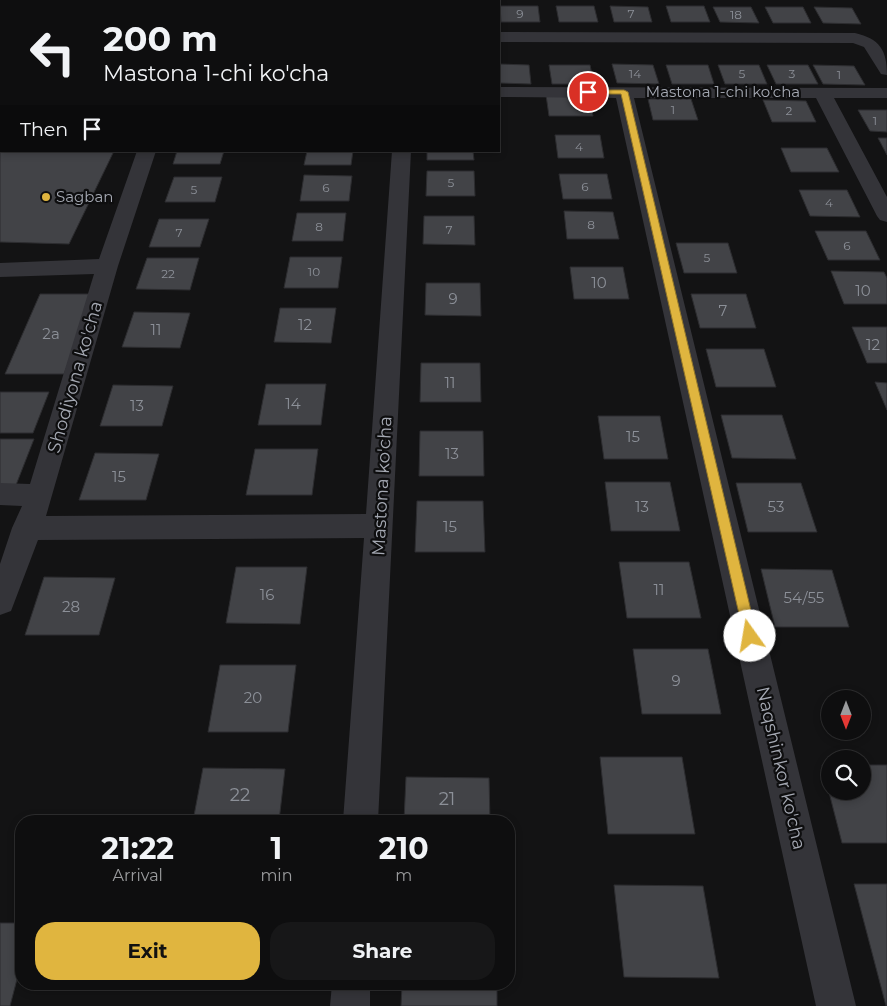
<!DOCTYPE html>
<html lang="en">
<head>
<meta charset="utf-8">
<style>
  :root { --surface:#0e0e0f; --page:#171718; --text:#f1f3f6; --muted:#9b9c9e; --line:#2e2e2f; --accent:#e0b53f }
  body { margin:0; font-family:Montserrat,sans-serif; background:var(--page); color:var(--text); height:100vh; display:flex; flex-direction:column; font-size:19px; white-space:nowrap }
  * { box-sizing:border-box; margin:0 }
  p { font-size:16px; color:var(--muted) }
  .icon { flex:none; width:28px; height:28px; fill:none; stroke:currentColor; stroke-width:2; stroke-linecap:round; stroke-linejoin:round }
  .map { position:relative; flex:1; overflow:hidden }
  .panel { position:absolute; left:15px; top:815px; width:500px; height:175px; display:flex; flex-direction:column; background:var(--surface); border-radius:20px; box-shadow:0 2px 8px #0003,0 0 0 1px var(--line) }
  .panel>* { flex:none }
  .banner { position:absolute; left:0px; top:0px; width:500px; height:152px; box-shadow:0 2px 8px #0003,0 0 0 1px var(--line); background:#0e0e0f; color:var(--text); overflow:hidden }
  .needle { width:32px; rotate:180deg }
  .fabs { position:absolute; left:821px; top:690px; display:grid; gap:10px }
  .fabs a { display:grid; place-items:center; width:50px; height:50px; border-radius:50%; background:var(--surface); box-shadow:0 2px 8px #0003,0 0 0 1px var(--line); font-size:25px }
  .pin { position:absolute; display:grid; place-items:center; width:42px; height:42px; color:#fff; margin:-21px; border:2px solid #fff; border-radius:50%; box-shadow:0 1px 5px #0007 }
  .me { position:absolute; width:55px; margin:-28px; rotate:347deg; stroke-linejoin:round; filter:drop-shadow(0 0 4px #0008) }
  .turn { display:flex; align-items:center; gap:18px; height:105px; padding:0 20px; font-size:22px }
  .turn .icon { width:65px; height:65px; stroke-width:2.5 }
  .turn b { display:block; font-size:35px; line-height:42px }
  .then { display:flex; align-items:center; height:48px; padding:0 20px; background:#0003; gap:10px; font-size:19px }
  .eta { display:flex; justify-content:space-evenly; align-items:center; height:85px; text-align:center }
  .eta b { font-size:30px; font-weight:700; line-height:35px }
  .button { display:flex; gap:10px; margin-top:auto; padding:10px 20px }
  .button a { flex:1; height:58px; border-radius:20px; background:var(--accent); color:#111; font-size:20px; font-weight:700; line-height:58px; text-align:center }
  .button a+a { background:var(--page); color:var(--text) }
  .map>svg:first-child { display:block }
</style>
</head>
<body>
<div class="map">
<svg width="887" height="1006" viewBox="0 0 887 1006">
  <rect width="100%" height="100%" fill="#131314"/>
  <!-- building -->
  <path fill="#424347" stroke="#2d2d30" d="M 500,6 L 538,6 L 540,22 L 501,22 Z
    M 556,6 L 594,6 L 598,22 L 559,22 Z
    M 610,6 L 648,7 L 652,22 L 614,22 Z
    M 666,6 L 704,6 L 710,22 L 671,22 Z
    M 713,7 L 751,7 L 759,23 L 720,22 Z
    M 765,7 L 803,7 L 811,23 L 773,23 Z
    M 814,7 L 852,8 L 861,24 L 823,23 Z
    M 499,64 L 529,65 L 531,84 L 499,83 Z
    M 612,64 L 653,65 L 659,84 L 617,83 Z
    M 549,65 L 590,65 L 594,84 L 552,84 Z
    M 666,65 L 708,65 L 714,84 L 672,84 Z
    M 718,65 L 759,65 L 767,84 L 725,84 Z
    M 767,65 L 808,65 L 818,84 L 776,84 Z
    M 813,65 L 854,66 L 865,85 L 823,84 Z
    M 0,73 L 1,151 L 114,151 L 69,244 L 0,242 Z
    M 546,95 L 589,95 L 593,116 L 549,116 Z
    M 648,99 L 691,99 L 698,120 L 653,120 Z
    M 763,100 L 806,101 L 816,122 L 772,122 Z
    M 858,110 L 887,110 L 887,132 L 870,131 Z
    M 555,135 L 600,135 L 604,158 L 558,158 Z
    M 878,138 L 887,138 L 887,155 Z
    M 781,148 L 827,148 L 839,172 L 791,172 Z
    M 177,151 L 224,151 L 220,164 L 173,164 Z
    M 307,151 L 353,151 L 351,165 L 304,165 Z
    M 427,151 L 473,151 L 474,160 L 427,160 Z
    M 427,171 L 474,171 L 475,196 L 426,196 Z
    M 559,174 L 607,174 L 612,199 L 563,199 Z
    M 304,175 L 352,176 L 349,201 L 300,201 Z
    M 174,177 L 222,177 L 215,202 L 165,202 Z
    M 799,190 L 847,190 L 860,217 L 810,216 Z
    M 564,211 L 613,212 L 619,239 L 567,239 Z
    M 297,213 L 346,213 L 343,241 L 292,241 Z
    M 424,216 L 474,216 L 475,245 L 423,244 Z
    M 159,219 L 209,219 L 200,247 L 149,247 Z
    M 815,231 L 866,231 L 880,260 L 828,260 Z
    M 676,243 L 728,243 L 737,273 L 684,273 Z
    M 290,257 L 342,257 L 338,288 L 284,288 Z
    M 147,258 L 199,258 L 190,290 L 136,289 Z
    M 570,267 L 623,267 L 629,299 L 574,299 Z
    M 831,271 L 884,272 L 887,278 L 887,304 L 844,304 Z
    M 426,283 L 480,283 L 481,316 L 425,315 Z
    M 40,294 L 95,294 L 64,374 L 5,374 Z
    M 691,294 L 746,294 L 756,328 L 700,328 Z
    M 280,308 L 336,308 L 331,343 L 274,342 Z
    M 134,312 L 190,313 L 180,348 L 122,347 Z
    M 852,327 L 887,327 L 887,363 L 867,363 Z
    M 706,349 L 764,349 L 776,387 L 716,387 Z
    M 421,363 L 480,363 L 481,402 L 420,402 Z
    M 875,382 L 887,383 L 887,410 Z
    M 266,384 L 326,384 L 321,425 L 258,425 Z
    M 113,385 L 173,386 L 162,426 L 100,426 Z
    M 0,392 L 49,392 L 33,433 L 0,433 Z
    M 721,415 L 782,415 L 796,459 L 732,458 Z
    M 598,416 L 660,416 L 668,459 L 604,459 Z
    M 420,431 L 483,431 L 484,476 L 419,476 Z
    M 0,439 L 34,439 L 16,485 L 0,485 Z
    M 255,449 L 318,449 L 312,495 L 246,495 Z
    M 95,453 L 159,454 L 146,500 L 79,500 Z
    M 605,482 L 670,482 L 680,531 L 611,531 Z
    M 736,483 L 801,483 L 817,532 L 748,532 Z
    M 417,501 L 483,501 L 485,552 L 415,552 Z
    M 619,562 L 689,562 L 701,618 L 627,618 Z
    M 236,567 L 307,567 L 300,624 L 226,623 Z
    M 761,569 L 832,570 L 849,627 L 775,627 Z
    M 44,577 L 115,578 L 99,635 L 25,635 Z
    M 633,649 L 708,649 L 721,714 L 642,714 Z
    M 220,665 L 296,665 L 288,732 L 208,732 Z
    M 600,757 L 682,757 L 695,834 L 608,834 Z
    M 822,765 L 830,765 L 830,791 L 862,791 L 862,765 L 887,765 L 887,843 L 842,843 Z
    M 203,768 L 285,769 L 279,821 L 193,821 Z
    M 406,777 L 489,778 L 490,821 L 404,821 Z
    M 854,884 L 887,884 L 887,1006 L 886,1006 Z
    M 614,885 L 703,886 L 719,978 L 624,977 Z
    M 0,923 L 21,923 L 21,964 L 10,1006 L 0,1006 Z
    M 402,984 L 497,984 L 497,1006 L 401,1006 Z"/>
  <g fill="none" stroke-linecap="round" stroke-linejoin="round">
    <!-- lane -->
    <path fill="#343439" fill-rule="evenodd" d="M 155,0 L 163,0 L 163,1 L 155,1 Z"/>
    <!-- street -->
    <path fill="#343439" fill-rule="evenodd" d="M 388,0 L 404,0 L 404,1 L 388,1 Z
      M 499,32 L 855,33 C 880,39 887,50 887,75 L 881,74 L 864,47 L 853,43 L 499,42 Z
      M 499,87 L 887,88 L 887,98 L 834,98 L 887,197 L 887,222 L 880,220 L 877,216 L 816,98 L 634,98 L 856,1006 L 816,1006 L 616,98 L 499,97 Z
      M 137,151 L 156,151 L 118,266 L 46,516 L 366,514 L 392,151 L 411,151 L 378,821 L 343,821 L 364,538 L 38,540 L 11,611 L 0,615 L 0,564 L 12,528 L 22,506 L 0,505 L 0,483 L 30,484 L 94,274 L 0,277 L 0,263 L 99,259 Z
      M 332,984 L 370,984 L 370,1006 L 330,1006 Z"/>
  </g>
  <!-- route -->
  <path fill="#e0b53f" stroke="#927629" d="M 586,90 L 624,90 L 628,92 L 757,636 L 755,641 L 750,642 L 746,641 L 744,636 L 621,94 L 588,94 L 585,92 Z"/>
  <!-- markers -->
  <circle fill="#e0b53f" stroke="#0e0e0f" stroke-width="2" cx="46" cy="197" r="5"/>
  <g text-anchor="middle" stroke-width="4.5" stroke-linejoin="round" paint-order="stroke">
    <!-- far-number labels -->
    <g font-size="12" fill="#8c9098">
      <text x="520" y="18">9</text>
      <text x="631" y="18">7</text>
      <text x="736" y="19">18</text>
      <text x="635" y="78">14</text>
      <text x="742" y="78">5</text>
      <text x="792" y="78">3</text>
      <text x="839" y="79">1</text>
      <text x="673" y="114">1</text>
      <text x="789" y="115">2</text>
      <text x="875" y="125">1</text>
      <text x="579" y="151">4</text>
      <text x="451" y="187">5</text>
      <text x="585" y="191">6</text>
      <text x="326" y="192">6</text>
      <text x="194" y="194">5</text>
      <text x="829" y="207">4</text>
      <text x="591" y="229">8</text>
      <text x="319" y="231">8</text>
      <text x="449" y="234">7</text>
      <text x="179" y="237">7</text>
      <text x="847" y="250">6</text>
      <text x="707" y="262">5</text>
      <text x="314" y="276">10</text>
      <text x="168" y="278">22</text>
    </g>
    <!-- far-street labels -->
    <g font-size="15" fill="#a5a9b3" stroke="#0e0e0f">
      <text x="723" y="97">Mastona 1-chi ko'cha</text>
    </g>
    <!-- far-poi labels -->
    <g font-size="15" fill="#a5a9b3" stroke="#0e0e0f" text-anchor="start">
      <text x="56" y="202">Sagban</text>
    </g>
    <!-- number labels -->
    <g font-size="15" fill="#8c9098">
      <text x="599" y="288">10</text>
      <text x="863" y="296">10</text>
      <text x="453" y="304">9</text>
      <text x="723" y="316">7</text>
      <text x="305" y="330">12</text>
      <text x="156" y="335">11</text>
      <text x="51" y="339">2а</text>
      <text x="873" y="350">12</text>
      <text x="450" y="388">11</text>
      <text x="293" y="409">14</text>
      <text x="137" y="411">13</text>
      <text x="633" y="442">15</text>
      <text x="452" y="459">13</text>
      <text x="119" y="482">15</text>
      <text x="642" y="512">13</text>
      <text x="776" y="512">53</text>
      <text x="450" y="532">15</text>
      <text x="659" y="595">11</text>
      <text x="267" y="600">16</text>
      <text x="804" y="603">54/55</text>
      <text x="71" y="612">28</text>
      <text x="676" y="686">9</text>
      <text x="253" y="703">20</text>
    </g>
    <!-- street labels -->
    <g font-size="18" fill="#a5a9b3" stroke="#0e0e0f">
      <text transform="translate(75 377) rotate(-74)" y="6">Shodiyona ko'cha</text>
      <text transform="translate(382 486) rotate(-87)" y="6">Mastona ko'cha</text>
      <text transform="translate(781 768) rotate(77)" y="6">Naqshinkor ko'cha</text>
    </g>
    <!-- near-number labels -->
    <g font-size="18" fill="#8c9098">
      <text x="240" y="801">22</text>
      <text x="447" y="805">21</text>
    </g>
  </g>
</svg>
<div class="fabs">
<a><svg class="needle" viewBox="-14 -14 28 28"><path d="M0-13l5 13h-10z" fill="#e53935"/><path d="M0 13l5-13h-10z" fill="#9b9c9e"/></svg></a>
<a><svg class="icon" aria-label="search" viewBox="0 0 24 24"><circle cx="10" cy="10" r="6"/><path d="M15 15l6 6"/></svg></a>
</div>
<div class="pin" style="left:588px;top:92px;background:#d93025"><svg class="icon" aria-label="arrive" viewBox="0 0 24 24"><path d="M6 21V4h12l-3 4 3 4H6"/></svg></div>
<svg class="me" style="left:750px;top:636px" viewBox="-20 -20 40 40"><circle r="19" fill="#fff"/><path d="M0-13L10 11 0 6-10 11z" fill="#e0b53f"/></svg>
<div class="banner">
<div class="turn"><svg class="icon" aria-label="left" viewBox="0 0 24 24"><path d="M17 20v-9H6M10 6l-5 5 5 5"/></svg><div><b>200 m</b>Mastona 1-chi ko'cha</div></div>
<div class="then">Then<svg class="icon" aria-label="arrive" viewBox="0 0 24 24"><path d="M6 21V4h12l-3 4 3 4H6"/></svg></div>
</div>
<section class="panel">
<div class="eta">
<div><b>21:22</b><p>Arrival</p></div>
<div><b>1</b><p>min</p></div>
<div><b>210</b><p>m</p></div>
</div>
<div class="button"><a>Exit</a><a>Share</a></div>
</section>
</div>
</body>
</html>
